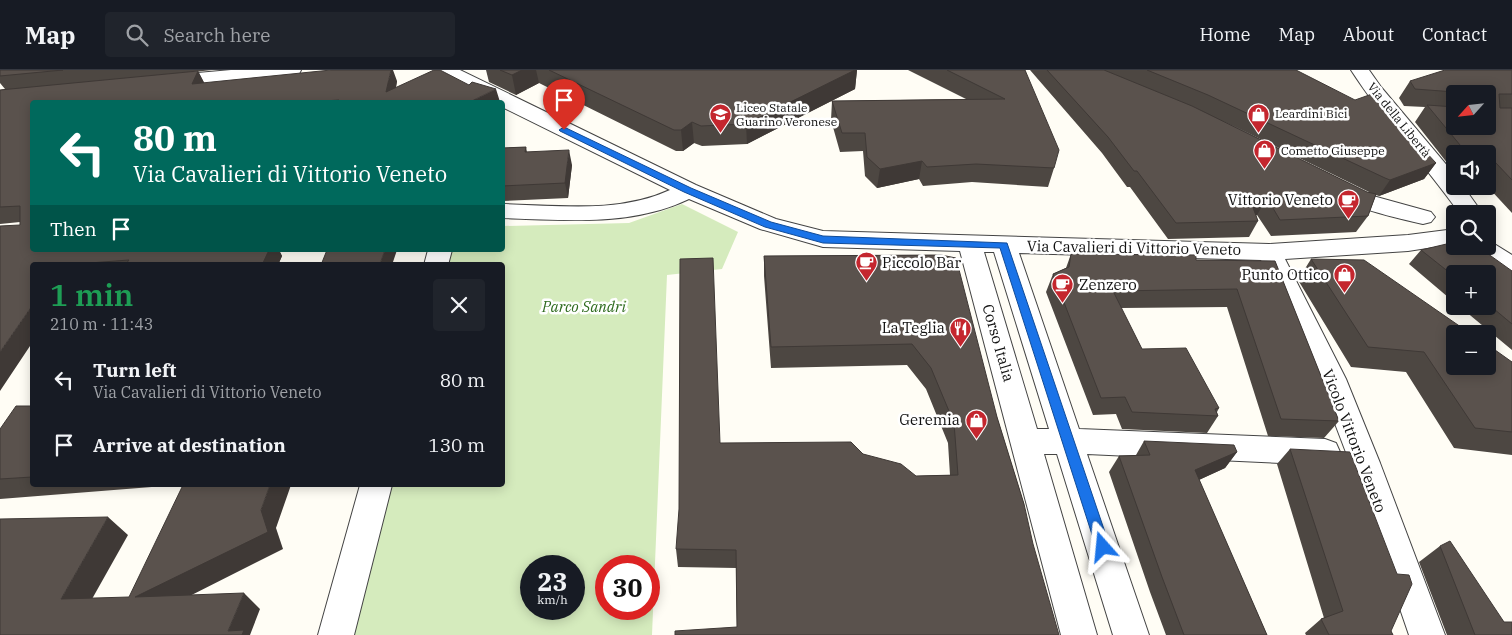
<!DOCTYPE html>
<html lang="en">
<head>
<meta charset="utf-8">
<style>
  :root { --surface:#171b24; --page:#20242c; --text:#f1f3f6; --muted:#9ea1a6; --line:#363941 }
  body { margin:0; font-family:"IBM Plex Serif",serif; background:var(--page); color:var(--text); height:100vh; display:flex; flex-direction:column; font-size:19px; white-space:nowrap }
  * { box-sizing:border-box; margin:0 }
  p { font-size:16px; color:var(--muted) }
  .icon { flex:none; width:28px; height:28px; fill:none; stroke:currentColor; stroke-width:2; stroke-linecap:round; stroke-linejoin:round }
  .map { position:relative; flex:1; overflow:hidden }
  .panel { position:absolute; left:30px; top:192px; width:475px; height:225px; display:flex; flex-direction:column; background:var(--surface); border-radius:5px; box-shadow:0 2px 12px #0003 }
  .panel>* { flex:none }
  .hud { position:absolute; left:30px; top:30px; width:475px; height:152px; border-radius:5px; box-shadow:0 2px 12px #0003; background:#00695c; color:#fff; overflow:hidden }
  .needle { width:32px; rotate:243deg }
  .buttons { position:absolute; left:1446px; top:15px; display:grid; gap:10px }
  .buttons a { display:grid; place-items:center; width:50px; height:50px; border-radius:5px; background:var(--surface); box-shadow:0 2px 12px #0003; font-size:25px }
  .speed { position:absolute; left:520px; top:485px; display:flex; gap:10px; font-size:25px; font-weight:700; text-align:center }
  .speed>* { display:grid; place-content:center; width:65px; height:65px; border-radius:50%; background:var(--surface); box-shadow:0 2px 12px #0003; line-height:1 }
  .speed small { font-size:12px; font-weight:400 }
  .speed .limit { border:8px solid #d22; background:#fff; color:#111 }
  .pin { position:absolute; display:grid; place-items:center; width:42px; height:42px; color:#fff; margin:-51px -21px; border-radius:50% 50% 50% 0; rotate:-45deg; box-shadow:0 0 5px #0007 }
  .pin .icon { rotate:45deg }
  .me { position:absolute; width:55px; margin:-28px; rotate:342deg; stroke-linejoin:round; filter:drop-shadow(0 0 4px #0008) }
  .turn { display:flex; align-items:center; gap:18px; height:105px; padding:0 20px; font-size:22px }
  .turn .icon { width:65px; height:65px; stroke-width:2.5 }
  .turn b { display:block; font-size:35px; line-height:42px }
  .then { display:flex; align-items:center; height:48px; padding:0 20px; background:#0003; gap:10px; font-size:19px }
  .round { display:grid; place-items:center; flex:none; width:52px; height:52px; border-radius:5px; background:var(--page) }
  .head { display:flex; align-items:center; justify-content:space-between; height:85px; padding:0 20px }
  h1 { font-size:30px; font-weight:600; line-height:38px; color:#1e9e55 }
  ul { padding:0; list-style:none }
  li { display:flex; align-items:center; gap:15px; height:65px; padding:0 20px }
  li div { flex:1 }
  li b { display:block; font-size:19px }
  li em { font-style:normal }
  header { display:flex; align-items:center; gap:30px; box-sizing:border-box; height:70px; padding:0 25px; background:var(--surface); border-bottom:1px solid var(--line) }
  header strong { font-size:24px }
  nav { display:flex; gap:28px; margin-inline-start:auto; font-size:18px }
  .search { width:350px; height:45px; background:var(--page); display:flex; align-items:center; gap:12px; box-sizing:border-box; padding:0 18px; border-radius:5px; color:var(--muted); font-size:19px }
  .map>svg:first-child { display:block }
</style>
</head>
<body>
<header>
<strong>Map</strong>
<div class="search"><svg class="icon" aria-label="search" viewBox="0 0 24 24"><circle cx="10" cy="10" r="6"/><path d="M15 15l6 6"/></svg>Search here</div>
<nav><a>Home</a><a>Map</a><a>About</a><a>Contact</a></nav>
</header>
<div class="map">
<svg width="1512" height="565" viewBox="0 0 1512 565">
  <rect width="100%" height="100%" fill="#fffdf5"/>
  <!-- green -->
  <path fill="#d5ebbd" fill-rule="evenodd" d="M 682,134 L 738,162 L 722,199 L 667,205 L 652,565 L 345,565 L 386,415 L 502,415 L 502,195 L 446,195 L 450,180 L 502,180 L 503,156 L 629,153 ZM 531,496 L 574,496 L 574,539 L 531,539 ZM 606,496 L 649,496 L 649,539 L 606,539 Z"/>
  <g fill="none" stroke-linecap="round" stroke-linejoin="round">
    <defs>
      <path id="minor" d="M 231,0 L 301,0 L 299,4 L 292,6 L 164,18 L 157,16 L 154,12 L 157,8 L 164,6 Z
        M 439,0 L 460,0 L 696,115 L 776,149 L 823,161 L 1269,174 L 1408,165 L 1455,159 L 1455,173 L 1453,174 L 1408,181 L 1285,189 L 1346,309 L 1380,393 L 1445,565 L 1409,565 L 1350,393 L 1318,309 L 1261,190 L 1019,183 L 1079,359 L 1325,369 L 1336,373 L 1340,382 L 1336,391 L 1325,395 L 1087,384 L 1149,565 L 1113,565 L 1057,384 L 1044,384 L 1097,565 L 1061,565 L 960,181 L 823,177 L 760,159 L 689,129 C 630,157 566,150 502,148 L 502,134 C 558,135 618,144 670,120 L 502,37 L 502,32 C 487,32 448,13 439,0 ZM 984,182 L 994,182 L 1049,359 L 1037,359 Z
        M 1351,0 L 1369,0 L 1381,17 L 1455,105 L 1455,116 L 1463,116 L 1483,144 L 1460,144 C 1425,95 1383,50 1351,0 Z
        M 1339,111 L 1373,126 L 1431,142 L 1435,147 L 1431,152 L 1423,154 C 1401,149 1340,136 1328,118 L 1331,113 Z
        M 1488,170 L 1512,185 L 1512,204 C 1498,200 1476,189 1468,176 L 1488,176 Z
        M 428,180 L 452,180 L 448,195 L 424,195 Z
        M 360,415 L 392,415 L 354,565 L 318,565 Z"/>
    </defs>
    <!-- minor casing -->
    <use href="#minor" stroke="#444" stroke-width="2"/>
    <!-- minor -->
    <use href="#minor" fill="#fff" fill-rule="evenodd"/>
  </g>
  <!-- wall -->
  <path fill="#4d4742" fill-rule="evenodd" d="M 0,0 L 212,0 L 185,3 L 198,1 L 204,13 L 397,11 L 396,18 L 500,32 L 32,32 L 32,180 L 119,180 L 118,181 L 124,181 L 125,180 L 279,180 L 282,186 L 278,195 L 32,195 L 20,155 L 20,152 L 0,154 L 0,20 L 5,19 L 0,13 Z
    M 486,0 L 857,0 L 855,19 L 747,74 L 702,76 L 694,73 L 683,81 L 676,81 L 539,13 L 516,25 L 489,12 Z
    M 908,0 L 1025,0 L 1054,98 L 1048,117 L 972,112 L 923,116 L 919,109 L 877,118 L 865,106 L 863,81 L 840,82 L 831,50 L 832,31 L 966,29 Z
    M 1030,0 L 1296,0 L 1436,93 L 1424,109 L 1379,126 L 1376,125 L 1368,146 L 1356,162 L 1271,166 L 1257,145 L 1256,145 L 1258,151 L 1249,167 L 1168,169 L 1130,117 L 1127,117 L 1102,83 ZM 1221,50 L 1369,122 L 1367,122 Z
    M 1512,0 L 1512,143 L 1487,116 L 1488,84 L 1455,84 L 1455,98 L 1452,99 L 1415,52 L 1425,37 L 1404,36 L 1399,28 L 1410,11 ZM 1455,24 L 1488,24 L 1455,56 Z
    M 526,77 L 527,82 L 572,95 L 568,128 L 502,131 L 502,78 Z
    M 1421,180 L 1512,201 L 1512,280 L 1459,236 L 1488,236 L 1488,204 L 1455,204 L 1455,233 L 1409,194 Z
    M 1071,184 L 1196,190 L 1275,191 L 1339,351 L 1324,368 L 1268,366 L 1227,237 L 1121,238 L 1142,279 L 1219,338 L 1217,342 L 1218,346 L 1207,363 L 1122,359 L 1116,344 L 1093,345 L 1046,222 L 1053,204 L 1066,198 Z
    M 941,185 L 997,347 L 1024,434 L 737,557 L 736,498 L 678,497 L 676,479 L 720,373 L 863,384 L 916,406 L 950,405 L 948,373 L 926,319 L 907,295 L 771,298 L 764,206 L 764,186 Z
    M 1311,189 L 1512,292 L 1512,385 L 1454,378 L 1406,302 L 1351,297 L 1298,210 Z
    M 32,336 L 32,415 L 177,415 L 0,429 L 0,359 Z
    M 1144,371 L 1237,382 L 1225,398 L 1199,410 L 1267,565 L 1166,565 L 1150,522 L 1109,402 L 1119,386 L 1136,385 Z
    M 1290,379 L 1391,561 L 1393,565 L 1306,565 L 1305,563 L 1321,549 L 1324,548 L 1277,394 Z
    M 1440,476 L 1504,552 L 1512,565 L 1447,565 L 1419,492 Z"/>
  <!-- shaded-wall -->
  <path fill="#3f3936" d="M 391,0 L 393,0 L 397,11 L 393,32 L 386,22 Z
    M 522,0 L 536,0 L 539,13 L 516,25 L 512,5 Z
    M 855,0 L 857,0 L 855,19 L 747,74 L 746,54 Z
    M 198,1 L 206,16 L 192,14 Z
    M 496,19 L 500,32 L 470,32 Z
    M 692,52 L 694,73 L 683,81 L 681,60 Z
    M 1480,76 L 1474,84 L 1463,84 L 1465,81 Z
    M 569,80 L 572,95 L 568,128 L 565,113 Z
    M 922,91 L 919,109 L 877,118 L 880,99 Z
    M 1436,93 L 1424,109 L 1379,126 L 1390,110 Z
    M 1267,128 L 1257,145 L 1243,152 L 1252,135 Z
    M 99,180 L 119,180 L 114,191 L 99,181 Z
    M 267,180 L 279,180 L 282,186 L 278,195 L 262,195 Z
    M 385,180 L 397,180 L 392,195 L 381,195 L 380,194 Z
    M 32,236 L 32,273 L 0,321 L 0,282 Z
    M 1237,382 L 1225,398 L 1183,417 L 1195,400 Z
    M 270,415 L 291,415 L 276,458 L 283,479 L 156,543 L 135,527 L 261,440 Z
    M 108,447 L 128,465 L 83,545 L 61,529 Z
    M 244,523 L 260,539 L 250,565 L 233,565 L 228,561 Z"/>
  <!-- building -->
  <path fill="#5a524d" stroke="#3f3936" d="M 0,0 L 63,0 L 0,6 Z
    M 331,0 L 391,0 L 386,22 L 434,0 L 440,0 L 469,15 L 472,12 L 496,19 L 470,32 L 338,32 L 339,30 L 310,32 L 32,32 L 32,180 L 99,180 L 99,181 L 124,181 L 125,180 L 269,180 L 262,195 L 125,195 L 129,190 L 63,195 L 32,195 L 32,236 L 0,282 L 0,156 L 20,155 L 20,136 L 0,137 L 0,20 L 198,1 L 192,14 Z
    M 500,0 L 522,0 L 512,5 Z
    M 549,0 L 855,0 L 746,54 L 701,56 L 692,52 L 681,60 L 674,60 Z
    M 947,0 L 1025,0 L 1059,80 L 1054,98 L 976,94 L 927,97 L 922,91 L 880,99 L 867,87 L 865,63 L 842,63 L 832,31 L 1005,29 Z
    M 1047,0 L 1104,0 L 1192,36 L 1367,122 L 1376,124 L 1368,146 L 1280,150 L 1267,128 L 1252,135 L 1258,151 L 1176,153 L 1137,101 L 1134,101 L 1108,67 Z
    M 1147,0 L 1296,0 L 1355,30 L 1372,24 L 1436,93 L 1390,110 L 1385,108 L 1208,25 Z
    M 1445,0 L 1512,0 L 1512,24 L 1499,24 L 1500,38 L 1512,38 L 1512,110 L 1480,76 L 1465,81 L 1427,35 L 1455,37 L 1455,56 L 1488,56 L 1488,24 L 1468,24 L 1468,23 L 1415,19 L 1410,11 Z
    M 526,77 L 525,82 L 569,80 L 565,113 L 502,116 L 502,78 Z
    M 1455,172 L 1455,176 L 1477,176 L 1512,201 L 1512,254 L 1488,234 L 1488,204 L 1455,204 L 1455,207 L 1421,180 Z
    M 327,180 L 385,180 L 380,194 L 365,195 L 321,195 Z
    M 1071,184 L 1196,185 L 1196,190 L 1275,191 L 1339,351 L 1281,349 L 1237,219 L 1113,221 L 1142,279 L 1186,278 L 1219,338 L 1215,339 L 1218,346 L 1132,342 L 1125,327 L 1101,328 L 1053,204 L 1069,197 Z
    M 941,185 L 956,188 L 997,347 L 1024,434 L 1033,474 L 1059,565 L 675,565 L 675,561 L 737,557 L 736,480 L 676,479 L 679,439 L 680,189 L 713,188 L 720,373 L 851,372 L 863,384 L 901,394 L 916,406 L 958,405 L 954,353 L 931,298 L 912,274 L 771,277 L 764,186 Z
    M 1311,189 L 1364,190 L 1471,264 L 1455,264 L 1455,296 L 1488,296 L 1488,275 L 1512,292 L 1512,362 L 1475,358 L 1424,282 L 1368,277 Z
    M 16,336 L 32,336 L 32,407 L 0,409 L 0,359 Z
    M 1144,371 L 1234,375 L 1237,382 L 1195,400 L 1267,565 L 1184,565 L 1162,507 L 1119,386 L 1150,385 Z
    M 1290,379 L 1350,382 L 1397,504 L 1409,505 L 1412,514 L 1391,561 L 1393,565 L 1329,565 L 1321,549 L 1343,541 Z
    M 183,415 L 270,415 L 261,440 L 268,462 L 135,527 L 244,523 L 228,561 L 244,560 L 242,565 L 0,565 L 0,449 L 108,447 L 61,529 L 129,527 Z
    M 1450,471 L 1504,552 L 1512,552 L 1512,565 L 1475,565 L 1440,476 Z"/>
  <!-- route -->
  <path fill="#1a73e8" stroke="#114b97" d="M 564,57 L 691,118 L 771,152 L 823,166 L 1007,173 L 1110,477 L 1108,481 L 1103,483 L 1098,481 L 1096,477 L 1000,178 L 823,173 L 765,157 L 684,122 L 560,61 L 559,60 Z"/>
  <!-- icons -->
  <defs>
    <symbol id="shop-pin" viewBox="-11 -11 22 30"><path d="M0 17L-7.5 6A9.5 9.5 0 1 1 7.5 6Z" fill="#c4262e" stroke="#fff"/><path d="M-5-2.5h2.3a2.7 3.5 0 0 1 5.4 0H5L5.5 6h-11ZM-1.5-2.5h3a1.5 2.3 0 0 0-3 0Z" fill="#fff"/></symbol>
    <symbol id="school-pin" viewBox="-11 -11 22 30"><path d="M0 17L-7.5 6A9.5 9.5 0 1 1 7.5 6Z" fill="#c4262e" stroke="#fff"/><path d="M0-5L7-2L0 1L-7-2ZM-4 1L0 2.5L4 1V4Q0 6-4 4Z" fill="#fff"/></symbol>
    <symbol id="cafe-pin" viewBox="-11 -11 22 30"><path d="M0 17L-7.5 6A9.5 9.5 0 1 1 7.5 6Z" fill="#c4262e" stroke="#fff"/><path d="M-5.5-4.5H6V0H3Q3 3.5 0 3.5H-2.5Q-5.5 3.5-5.5 0ZM3-3.2v2h1.7v-2ZM-6 4.5H4V6H-6Z" fill="#fff"/></symbol>
    <symbol id="restaurant-pin" viewBox="-11 -11 22 30"><path d="M0 17L-7.5 6A9.5 9.5 0 1 1 7.5 6Z" fill="#c4262e" stroke="#fff"/><path d="M-5-6h1v4h1v-4h1v4h1v-4h1v5L-1.5 .5V6h-2V.5L-5-1ZM5-6V6H3V1.5H1.5Q1.5-4 5-6Z" fill="#fff"/></symbol>
  </defs>
  <g fill-rule="evenodd">
    <use href="#shop-pin" x="1246" y="32" width="25" height="34"/>
    <use href="#school-pin" x="708" y="32" width="25" height="34"/>
    <use href="#shop-pin" x="1252" y="68" width="25" height="34"/>
    <use href="#cafe-pin" x="1336" y="118" width="25" height="34"/>
    <use href="#cafe-pin" x="854" y="180" width="25" height="34"/>
    <use href="#shop-pin" x="1332" y="192" width="25" height="34"/>
    <use href="#cafe-pin" x="1050" y="202" width="25" height="34"/>
    <use href="#restaurant-pin" x="948" y="246" width="25" height="34"/>
    <use href="#shop-pin" x="964" y="338" width="25" height="34"/>
  </g>
  <g text-anchor="middle" stroke-width="5" stroke-linejoin="round" paint-order="stroke">
    <!-- far-poi labels -->
    <g font-size="12" fill="#111" stroke="#fff" text-anchor="start">
      <text x="736" y="42">Liceo Statale<tspan x="736" dy="14">Guarino Veronese</tspan></text>
      <text x="1275" y="48">Leardini Bici</text>
      <text x="1281" y="85">Cometto Giuseppe</text>
    </g>
    <!-- far-street labels -->
    <g font-size="12" fill="#111" stroke="#fff">
      <text transform="translate(1399 50) rotate(51)" y="4">Via della Libertà</text>
    </g>
    <!-- poi labels -->
    <g font-size="15" fill="#111" stroke="#fff" text-anchor="end">
      <text x="1333" y="135">Vittorio Veneto</text>
      <text x="882" y="198" text-anchor="start">Piccolo Bar</text>
      <text x="1329" y="210">Punto Ottico</text>
      <text x="1079" y="220" text-anchor="start">Zenzero</text>
      <text x="945" y="263">La Teglia</text>
      <text x="960" y="355">Geremia</text>
    </g>
    <!-- street labels -->
    <g font-size="15" fill="#111" stroke="#fff">
      <text transform="translate(1134 178) rotate(1)" y="5">Via Cavalieri di Vittorio Veneto</text>
      <text transform="translate(998 273) rotate(74)" y="5">Corso Italia</text>
      <text transform="translate(1354 371) rotate(69)" y="5">Vicolo Vittorio Veneto</text>
    </g>
    <!-- park labels -->
    <g font-size="15" font-style="italic" fill="#2f6b1f" stroke="#fff">
      <text x="584" y="242">Parco Sandri</text>
    </g>
  </g>
</svg>
<div class="buttons">
<a><svg class="needle" viewBox="-14 -14 28 28"><path d="M0-13l5 13h-10z" fill="#e53935"/><path d="M0 13l5-13h-10z" fill="#9ea1a6"/></svg></a>
<a><svg class="icon" aria-label="sound" viewBox="0 0 24 24"><path d="M4 9h4l5-4v14l-5-4H4zM17 9q2 3 0 6"/></svg></a>
<a><svg class="icon" aria-label="search" viewBox="0 0 24 24"><circle cx="10" cy="10" r="6"/><path d="M15 15l6 6"/></svg></a>
<a>+</a>
<a>−</a>
</div>
<div class="speed"><div>23<small>km/h</small></div><div class="limit">30</div></div>
<div class="pin" style="left:564px;top:60px;background:#d93025"><svg class="icon" aria-label="arrive" viewBox="0 0 24 24"><path d="M6 21V4h12l-3 4 3 4H6"/></svg></div>
<svg class="me" style="left:1103px;top:477px" viewBox="-20 -20 40 40"><path d="M0-17L14 15 0 8-14 15z" fill="#1a73e8" stroke="#fff" stroke-width="4"/></svg>
<div class="hud">
<div class="turn"><svg class="icon" aria-label="left" viewBox="0 0 24 24"><path d="M17 20v-9H6M10 6l-5 5 5 5"/></svg><div><b>80 m</b>Via Cavalieri di Vittorio Veneto</div></div>
<div class="then">Then<svg class="icon" aria-label="arrive" viewBox="0 0 24 24"><path d="M6 21V4h12l-3 4 3 4H6"/></svg></div>
</div>
<section class="panel">
<div class="head"><div><h1>1 min</h1><p>210 m · 11:43</p></div><a class="round"><svg class="icon" aria-label="close" viewBox="0 0 24 24"><path d="M6 6l12 12M18 6L6 18"/></svg></a></div>
<ul>
<li><svg class="icon" aria-label="left" viewBox="0 0 24 24"><path d="M17 20v-9H6M10 6l-5 5 5 5"/></svg><div><b>Turn left</b><p>Via Cavalieri di Vittorio Veneto</p></div><em>80 m</em></li>
<li><svg class="icon" aria-label="arrive" viewBox="0 0 24 24"><path d="M6 21V4h12l-3 4 3 4H6"/></svg><div><b>Arrive at destination</b></div><em>130 m</em></li>
</ul>
</section>
</div>
</body>
</html>
